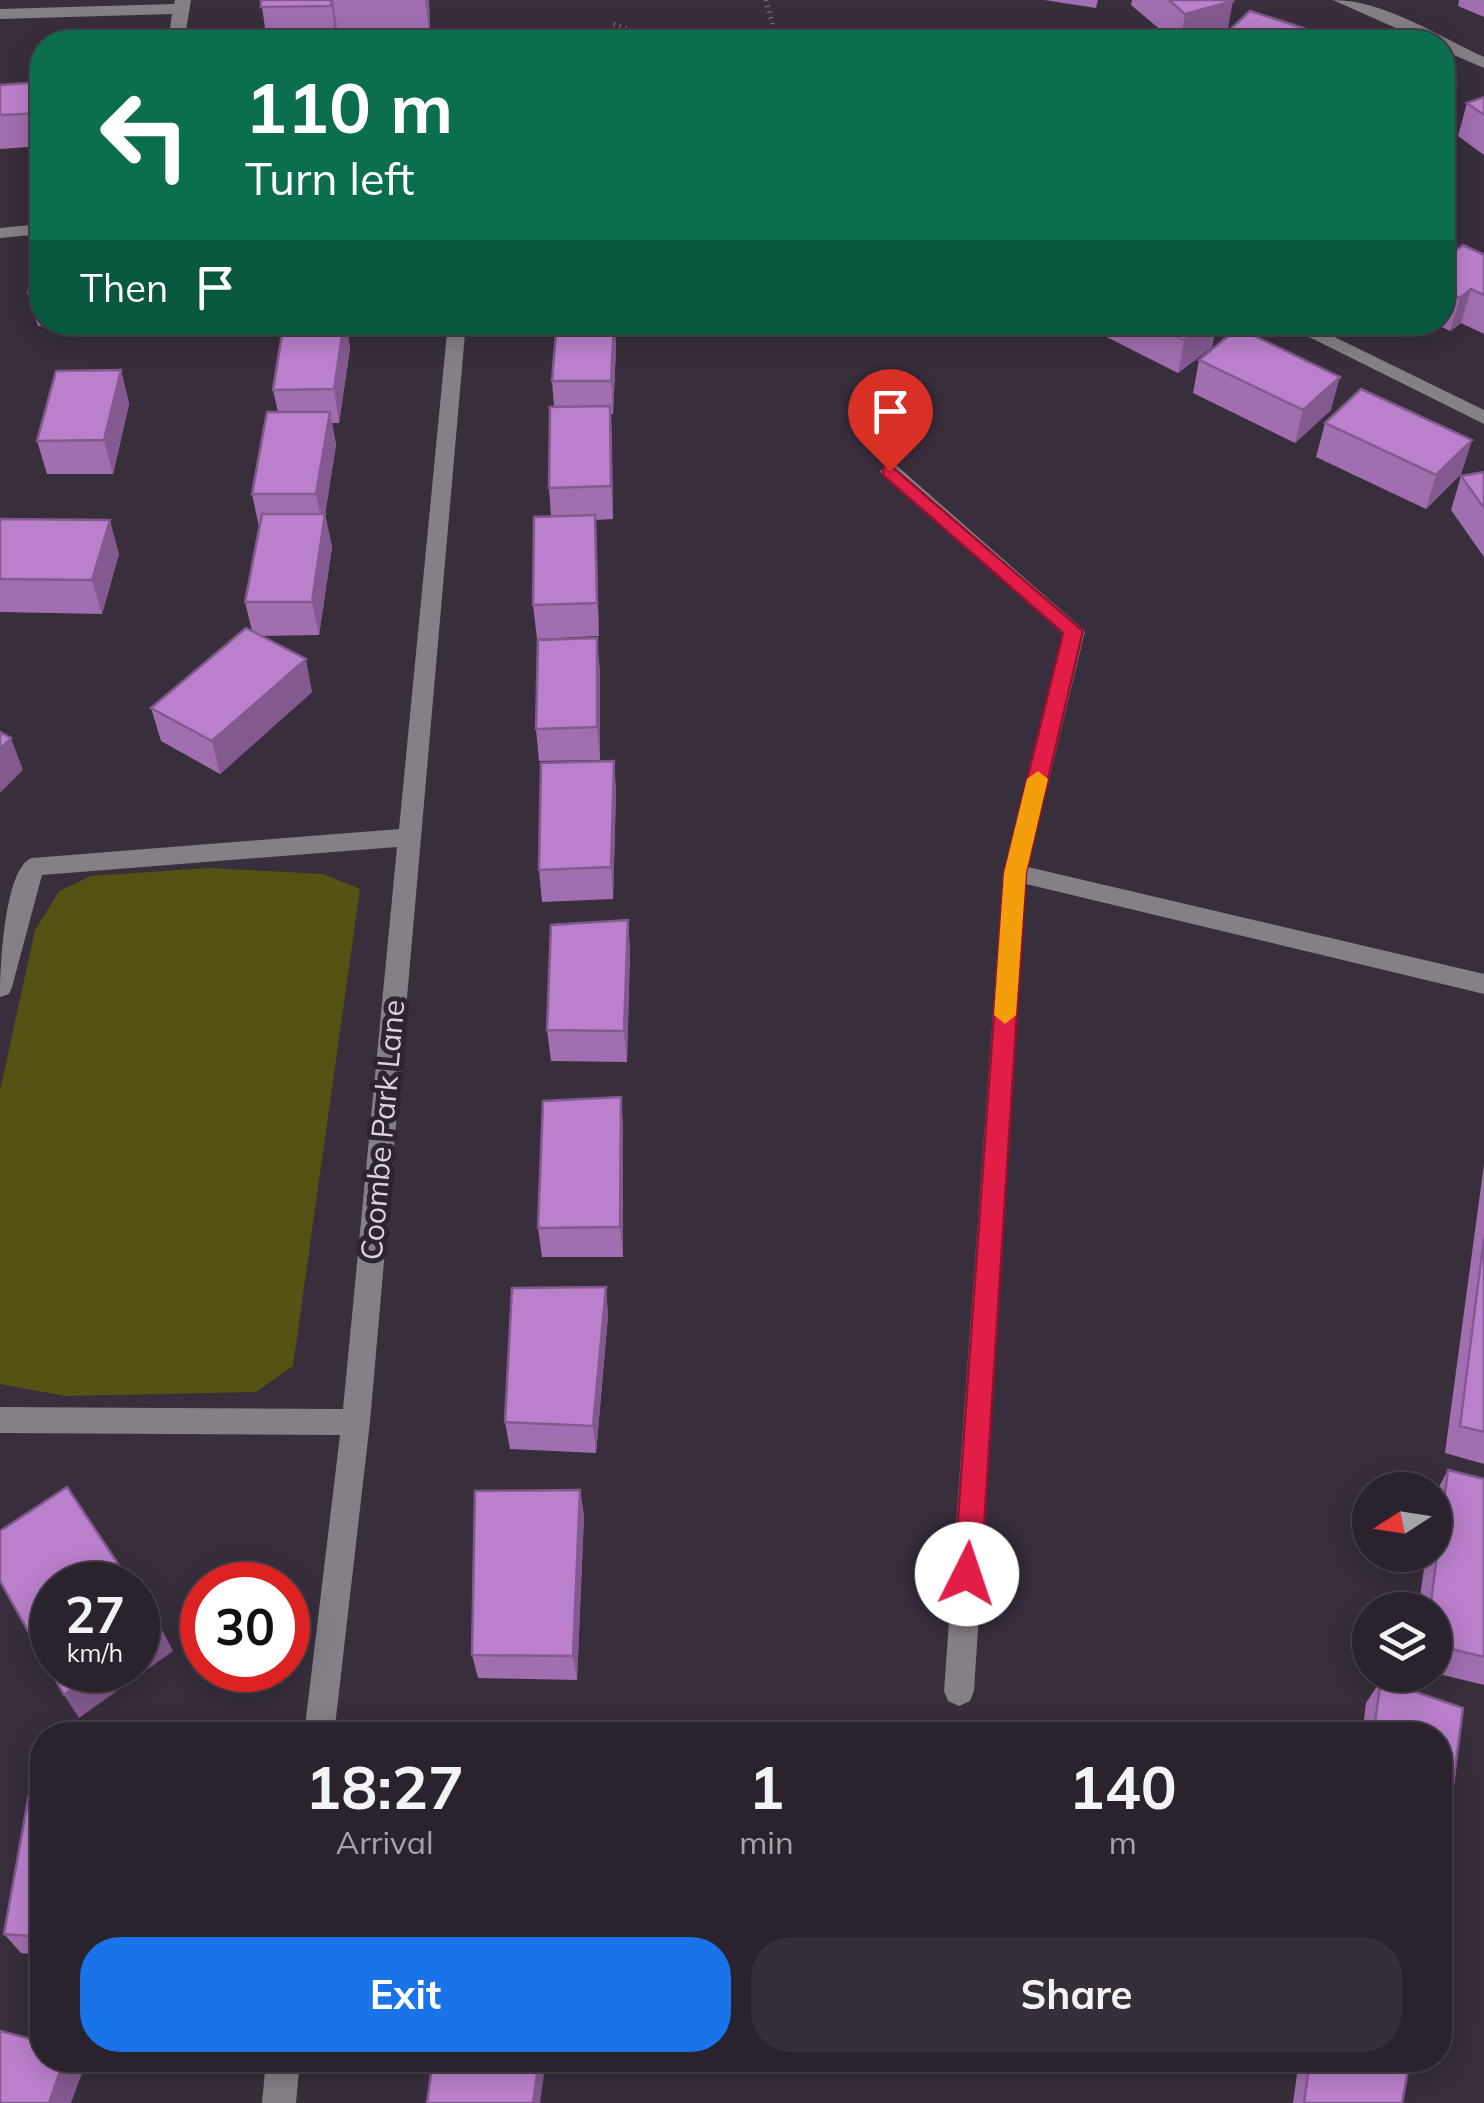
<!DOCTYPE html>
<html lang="en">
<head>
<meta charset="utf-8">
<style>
  :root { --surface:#2a222d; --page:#362f39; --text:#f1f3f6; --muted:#a5a4aa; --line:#463f49; --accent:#1a73e8 }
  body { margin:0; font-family:Mulish,sans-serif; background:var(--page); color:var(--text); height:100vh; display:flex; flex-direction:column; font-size:38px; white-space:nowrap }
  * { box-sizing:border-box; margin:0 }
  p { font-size:32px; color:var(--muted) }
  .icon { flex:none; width:55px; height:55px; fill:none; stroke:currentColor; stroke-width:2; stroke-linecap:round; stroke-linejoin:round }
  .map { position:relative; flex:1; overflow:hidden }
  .panel { position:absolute; left:30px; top:1722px; width:1422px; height:350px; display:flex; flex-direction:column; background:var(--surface); border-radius:40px; box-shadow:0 5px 25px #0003,0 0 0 2px var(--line) }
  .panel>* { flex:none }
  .guide { position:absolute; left:30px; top:30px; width:1425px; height:305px; border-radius:40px; box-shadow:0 5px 25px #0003,0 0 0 2px var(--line); background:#0b6e4f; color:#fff; overflow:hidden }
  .needle { width:65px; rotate:258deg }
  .buttons { position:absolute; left:1352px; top:1472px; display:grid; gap:20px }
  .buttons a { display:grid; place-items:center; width:100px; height:100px; border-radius:50%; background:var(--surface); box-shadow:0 5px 25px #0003,0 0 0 2px var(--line); font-size:50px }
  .speed { position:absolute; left:30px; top:1562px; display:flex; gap:20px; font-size:50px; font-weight:700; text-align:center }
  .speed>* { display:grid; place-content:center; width:130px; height:130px; border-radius:50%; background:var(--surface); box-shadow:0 5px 25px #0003,0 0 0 2px var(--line); line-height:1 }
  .speed small { font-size:25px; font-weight:400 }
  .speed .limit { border:15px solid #d22; background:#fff; color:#111 }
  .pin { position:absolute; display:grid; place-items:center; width:85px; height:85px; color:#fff; margin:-102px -42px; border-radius:50% 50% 50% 0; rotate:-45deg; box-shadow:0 0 10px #0007 }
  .pin .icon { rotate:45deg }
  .me { position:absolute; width:110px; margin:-55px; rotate:4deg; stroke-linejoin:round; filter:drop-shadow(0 0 8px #0008) }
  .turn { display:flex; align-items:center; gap:35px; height:210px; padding:0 50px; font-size:45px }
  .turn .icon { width:130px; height:130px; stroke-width:2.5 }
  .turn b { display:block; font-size:70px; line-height:85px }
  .then { display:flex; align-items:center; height:95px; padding:0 50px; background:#0003; gap:20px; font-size:38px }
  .eta { display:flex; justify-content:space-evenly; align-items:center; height:170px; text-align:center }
  .eta b { font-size:60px; font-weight:700; line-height:70px }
  .action { display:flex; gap:20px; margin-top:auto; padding:20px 50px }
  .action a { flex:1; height:115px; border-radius:40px; background:var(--accent); color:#fff; font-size:40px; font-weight:700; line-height:115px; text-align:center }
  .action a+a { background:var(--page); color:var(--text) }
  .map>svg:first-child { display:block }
</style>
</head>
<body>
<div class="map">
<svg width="1484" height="2103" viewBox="0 0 1484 2103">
  <rect width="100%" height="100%" fill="#382e3c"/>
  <!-- green -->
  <path fill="#555214" d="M 209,868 L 323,874 L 360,889 L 293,1366 L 256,1392 L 65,1396 L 0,1384 L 0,1091 L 35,930 L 59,891 L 91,876 Z"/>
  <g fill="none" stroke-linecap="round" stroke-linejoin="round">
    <!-- path -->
    <path stroke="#847b87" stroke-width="5" stroke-dasharray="1 5" stroke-linecap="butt" d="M 766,0 L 777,42
      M 614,24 L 665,42"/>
    <!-- minor -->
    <path fill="#857f86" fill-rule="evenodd" d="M 175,0 L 191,0 L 184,42 L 168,42 L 172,14 L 0,19 L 0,9 L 174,4 Z
      M 1333,0 C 1384,0 1438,36 1484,57 L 1484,68 L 1442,50 L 1442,42 L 1427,42 Z
      M 42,224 L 42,234 L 0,238 L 0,228 Z
      M 448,322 L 466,322 L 370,1422 L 334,1735 L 304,1735 L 340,1435 L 0,1433 L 0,1407 L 343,1409 L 397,847 L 42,875 L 12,987 L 9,994 L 0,997 C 0,970 4,867 32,858 L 399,829 Z
      M 1279,322 L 1304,322 L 1484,410 L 1484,424 Z
      M 890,465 L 897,466 L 1085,631 L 1028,867 L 1484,974 L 1484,994 L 1026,884 L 974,1691 L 970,1701 L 959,1706 L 948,1701 L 944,1691 L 1003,873 L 1063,633 L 883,476 L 880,471 Z
      M 266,2060 L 300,2060 L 296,2103 L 262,2103 Z"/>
  </g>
  <!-- wall -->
  <path fill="#a16eaf" d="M 261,0 L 429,0 L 430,39 L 339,42 L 267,42 Z
    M 1044,0 L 1098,0 L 1096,8 Z
    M 1132,0 L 1232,0 L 1227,33 L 1328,36 L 1326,42 L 1219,42 L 1220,39 L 1226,34 L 1194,42 L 1175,42 L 1131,5 Z
    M 1459,0 L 1484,0 L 1484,17 L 1458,6 Z
    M 1442,49 L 1456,86 L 1447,119 L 1442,119 Z
    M 42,82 L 42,146 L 0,149 L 0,85 Z
    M 1484,97 L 1484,155 L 1458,136 L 1467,103 Z
    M 42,250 L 42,322 L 135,322 L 134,326 L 38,326 L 28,293 Z
    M 1484,255 L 1484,334 L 1461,323 L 1450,331 L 1432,322 L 1442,322 L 1442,262 Z
    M 284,322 L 366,322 L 365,328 L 347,328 L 350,348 L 339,423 L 332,423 L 336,445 L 325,514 L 332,547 L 319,635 L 261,636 L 312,692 L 220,774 L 161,741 L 151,708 L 252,631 L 245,602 L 259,527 L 252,494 L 278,412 L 273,390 Z
    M 557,322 L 614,322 L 616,347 L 613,414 L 611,414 L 613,519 L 595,520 L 599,636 L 537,639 L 533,605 L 551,516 L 549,488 L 554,407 L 552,381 Z
    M 1086,322 L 1217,322 L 1212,347 L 1178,373 L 1085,326 Z
    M 1199,360 L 1331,410 L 1295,443 L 1193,393 Z
    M 121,370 L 129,404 L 113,474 L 47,474 L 37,441 Z
    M 1325,423 L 1472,440 L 1461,474 L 1426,509 L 1316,457 Z
    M 1484,472 L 1484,557 L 1451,510 L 1461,476 Z
    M 0,519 L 119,554 L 102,614 L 0,612 Z
    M 600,671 L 600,760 L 539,761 L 536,729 Z
    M 614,761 L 616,793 L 613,899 L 542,902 L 539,870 Z
    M 628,920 L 630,952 L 627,1062 L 551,1061 L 547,1030 Z
    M 621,1097 L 623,1128 L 623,1257 L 542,1257 L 538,1228 Z
    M 1484,1164 L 1484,1464 L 1445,1453 Z
    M 606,1287 L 608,1316 L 596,1453 L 510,1449 L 505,1422 Z
    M 1448,1470 L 1484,1479 L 1484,1685 L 1435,1673 L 1435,1610 L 1418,1610 L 1426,1555 L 1435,1555 L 1435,1494 Z
    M 580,1490 L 584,1516 L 577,1680 L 478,1678 L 472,1655 Z
    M 1381,1680 L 1440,1735 L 1362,1735 L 1366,1703 Z
    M 42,1744 L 42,1955 L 21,1953 L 4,1934 Z
    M 1299,2060 L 1410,2060 L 1402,2103 L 1293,2103 Z"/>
  <!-- shaded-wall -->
  <path fill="#835a8f" d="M 331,0 L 333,0 L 339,42 L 336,42 Z
    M 425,0 L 429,0 L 430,39 Z
    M 1233,1 L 1227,34 L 1194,42 L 1180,42 L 1185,14 Z
    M 1471,289 L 1461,323 L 1450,331 L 1460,298 Z
    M 344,322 L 346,322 L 350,348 L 339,423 L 334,389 Z
    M 614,322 L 616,347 L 613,414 L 611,381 Z
    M 1207,322 L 1217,322 L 1212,347 L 1178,373 L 1184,340 Z
    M 121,370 L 129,404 L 113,474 L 104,440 Z
    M 1340,377 L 1331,410 L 1295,443 L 1303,410 Z
    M 610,406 L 612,439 L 613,519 L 611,486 Z
    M 330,412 L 336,445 L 323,528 L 316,494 Z
    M 1472,440 L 1461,474 L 1426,509 L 1436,475 Z
    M 325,514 L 332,547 L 319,635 L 312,602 Z
    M 595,515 L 597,548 L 599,636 L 597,603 Z
    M 110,520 L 119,554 L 102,614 L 92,580 Z
    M 597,638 L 600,671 L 600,760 L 597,727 Z
    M 306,659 L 312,692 L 220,774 L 212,741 Z
    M 11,738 L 23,770 L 0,793 L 0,749 Z
    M 614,761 L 616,793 L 613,899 L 611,867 Z
    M 628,920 L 630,952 L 627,1062 L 624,1031 Z
    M 621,1097 L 623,1128 L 623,1257 L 620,1227 Z
    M 606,1287 L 608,1316 L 596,1453 L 593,1426 Z
    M 580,1490 L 584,1516 L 577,1680 L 573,1656 Z
    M 160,1626 L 173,1651 L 79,1718 L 64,1695 L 99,1670 L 138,1670 L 138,1642 Z
    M 64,2060 L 80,2060 L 85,2065 L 71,2103 L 49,2103 Z
    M 539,2060 L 546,2060 L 540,2103 L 533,2103 Z"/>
  <!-- building -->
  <path fill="#bb80cc" stroke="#835a8f" stroke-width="2.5" d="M 261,0 L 331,0 L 331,6 L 261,7 Z
    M 1169,0 L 1232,0 L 1233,1 L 1185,14 Z
    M 1250,11 L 1328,36 L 1321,42 L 1229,42 L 1220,39 Z
    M 812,31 L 816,42 L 728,42 L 727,37 Z
    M 1442,49 L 1451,50 L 1456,86 L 1442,85 Z
    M 42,82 L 42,113 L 0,115 L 0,85 Z
    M 1484,97 L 1484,115 L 1467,103 Z
    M 1463,245 L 1484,255 L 1484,295 L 1471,289 L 1460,298 L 1442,290 L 1442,262 Z
    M 42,250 L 42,293 L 28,293 Z
    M 284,322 L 344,322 L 334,389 L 273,390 Z
    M 557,322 L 614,322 L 611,381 L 552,381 Z
    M 1150,322 L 1207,322 L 1184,340 Z
    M 1238,328 L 1340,377 L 1303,410 L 1199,360 Z
    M 121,370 L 104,440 L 37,441 L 56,371 Z
    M 1361,389 L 1472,440 L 1436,475 L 1325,423 Z
    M 610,406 L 611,486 L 549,488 L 550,407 Z
    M 267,412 L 330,412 L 316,494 L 252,494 Z
    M 1484,472 L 1484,508 L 1461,476 Z
    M 262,514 L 325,514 L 312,602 L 245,602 Z
    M 595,515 L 597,603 L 533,605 L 534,517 Z
    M 0,519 L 110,520 L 92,580 L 0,579 Z
    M 246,628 L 306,659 L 212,741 L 151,708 Z
    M 597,638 L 597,727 L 536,729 L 538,640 Z
    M 0,732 L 11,738 L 0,749 Z
    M 614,761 L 611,867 L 539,870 L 541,763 Z
    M 628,920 L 624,1031 L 547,1030 L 551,925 Z
    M 621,1097 L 620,1227 L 538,1228 L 543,1101 Z
    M 1484,1238 L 1484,1432 L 1460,1426 Z
    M 606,1287 L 593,1426 L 505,1422 L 512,1288 Z
    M 1448,1470 L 1484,1479 L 1484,1657 L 1435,1645 L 1435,1610 L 1430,1610 Z
    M 67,1487 L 132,1585 L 52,1585 L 52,1670 L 99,1670 L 64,1695 L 0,1581 L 0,1531 Z
    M 580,1490 L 573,1656 L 472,1655 L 475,1491 Z
    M 138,1593 L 160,1626 L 138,1642 Z
    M 1381,1680 L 1463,1708 L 1440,1887 L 1440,1735 L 1373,1735 Z
    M 454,1726 L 548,1726 L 547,1735 L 454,1735 Z
    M 38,1744 L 42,1744 L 42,1937 L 4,1934 Z
    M 0,2031 L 42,2042 L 42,2060 L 64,2060 L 49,2103 L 0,2103 Z
    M 433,2060 L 539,2060 L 533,2103 L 427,2103 Z
    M 1310,2060 L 1410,2060 L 1402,2103 L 1304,2103 Z"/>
  <!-- route -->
  <path fill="#e11d48" stroke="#92132f" stroke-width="2.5" d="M 890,465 L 1083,631 L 1026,873 L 981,1574 L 977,1583 L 967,1587 L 958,1583 L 954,1574 L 1004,873 L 1063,633 L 883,475 L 883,467 Z"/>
  <!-- slow -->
  <path fill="#f59e0b" d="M 1038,771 L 1048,779 L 1026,873 L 1016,1015 L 1005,1024 L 994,1015 L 1004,873 L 1027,779 Z"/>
  <g text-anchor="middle" stroke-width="10" stroke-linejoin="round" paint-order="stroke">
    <!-- street labels -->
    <g font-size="30" fill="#dad3dc" stroke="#2e2431">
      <text transform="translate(383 1130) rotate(-85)" y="10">Coombe Park Lane</text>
    </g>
  </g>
</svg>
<div class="buttons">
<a><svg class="needle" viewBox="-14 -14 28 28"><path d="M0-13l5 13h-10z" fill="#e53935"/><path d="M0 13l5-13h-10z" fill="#a5a4aa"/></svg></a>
<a><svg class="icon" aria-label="layers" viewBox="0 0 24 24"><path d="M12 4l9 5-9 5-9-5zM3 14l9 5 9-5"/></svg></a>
</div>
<div class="speed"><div>27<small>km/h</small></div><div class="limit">30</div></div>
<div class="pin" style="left:890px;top:471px;background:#d93025"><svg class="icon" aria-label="arrive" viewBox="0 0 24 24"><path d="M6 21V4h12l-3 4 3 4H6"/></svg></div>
<svg class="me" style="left:967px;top:1574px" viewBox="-20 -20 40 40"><circle r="19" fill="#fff"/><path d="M0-13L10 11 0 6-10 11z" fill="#e11d48"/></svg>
<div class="guide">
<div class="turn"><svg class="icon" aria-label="left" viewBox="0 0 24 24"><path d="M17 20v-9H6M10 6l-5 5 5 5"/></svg><div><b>110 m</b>Turn left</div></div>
<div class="then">Then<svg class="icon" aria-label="arrive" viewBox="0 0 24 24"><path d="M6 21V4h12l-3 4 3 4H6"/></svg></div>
</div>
<section class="panel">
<div class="eta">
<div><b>18:27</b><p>Arrival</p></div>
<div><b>1</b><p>min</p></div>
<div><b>140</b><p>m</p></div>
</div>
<div class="action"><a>Exit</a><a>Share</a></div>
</section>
</div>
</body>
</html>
